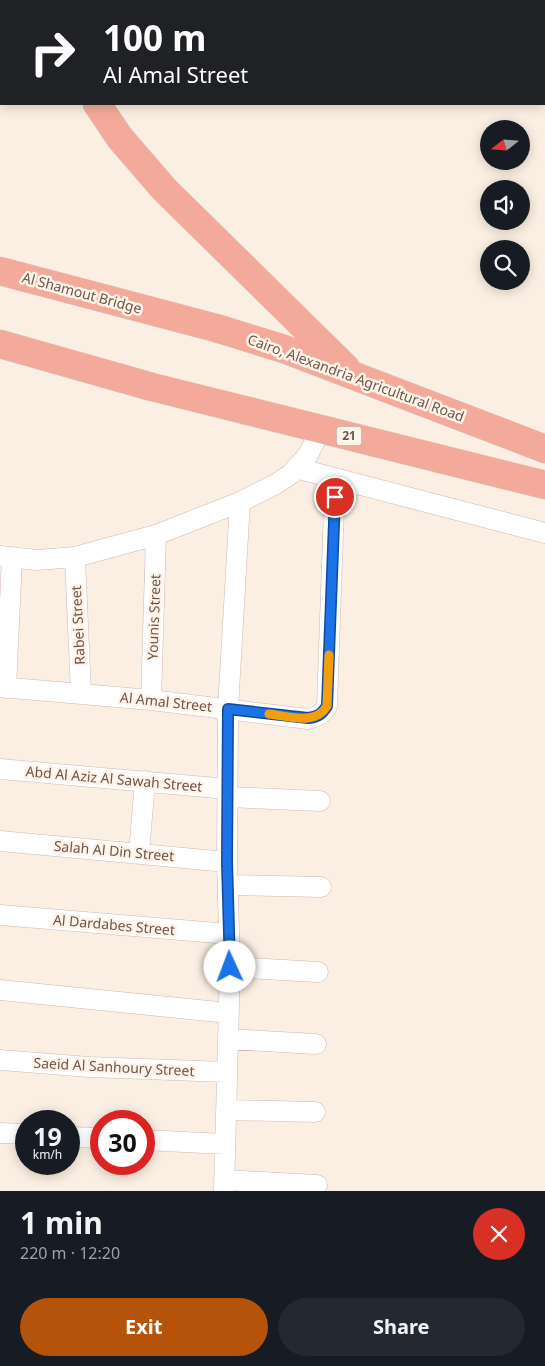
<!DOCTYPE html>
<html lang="en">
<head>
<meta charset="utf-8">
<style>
  :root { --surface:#171b24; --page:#242831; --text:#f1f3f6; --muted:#9ea1a6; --accent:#b45309 }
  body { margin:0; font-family:"Noto Sans",sans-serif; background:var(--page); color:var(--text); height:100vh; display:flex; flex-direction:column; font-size:19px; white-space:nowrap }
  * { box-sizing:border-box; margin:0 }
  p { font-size:16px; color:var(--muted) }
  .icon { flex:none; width:28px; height:28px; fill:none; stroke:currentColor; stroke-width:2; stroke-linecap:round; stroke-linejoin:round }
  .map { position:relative; height:1191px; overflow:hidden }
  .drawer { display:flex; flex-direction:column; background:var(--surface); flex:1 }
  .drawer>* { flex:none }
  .banner { position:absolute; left:0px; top:0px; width:545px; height:105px; box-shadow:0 2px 12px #0003; background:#202124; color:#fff; overflow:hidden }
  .needle { width:32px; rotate:253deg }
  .fabs { position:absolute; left:480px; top:120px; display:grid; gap:10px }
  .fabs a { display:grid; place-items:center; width:50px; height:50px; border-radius:50%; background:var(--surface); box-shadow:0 2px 12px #0003; font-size:25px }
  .speed { position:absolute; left:15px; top:1110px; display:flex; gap:10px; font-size:25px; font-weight:700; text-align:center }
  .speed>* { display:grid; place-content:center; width:65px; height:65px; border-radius:50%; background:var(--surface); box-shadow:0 2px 12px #0003; line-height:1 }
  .speed small { font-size:12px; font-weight:400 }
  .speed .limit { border:8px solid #d22; background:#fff; color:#111 }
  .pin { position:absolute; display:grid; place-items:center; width:42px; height:42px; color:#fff; margin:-21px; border:2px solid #fff; border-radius:50%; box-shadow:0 1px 5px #0007 }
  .me { position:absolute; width:55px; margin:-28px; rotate:358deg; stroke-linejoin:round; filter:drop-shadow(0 0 4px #0008) }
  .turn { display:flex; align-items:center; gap:18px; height:105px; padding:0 20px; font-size:22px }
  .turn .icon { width:65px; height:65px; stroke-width:2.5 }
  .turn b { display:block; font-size:35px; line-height:42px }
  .round { display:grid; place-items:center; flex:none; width:52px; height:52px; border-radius:26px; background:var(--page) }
  .overview { display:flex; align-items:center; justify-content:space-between; height:85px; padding:0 20px }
  h1 { font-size:30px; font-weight:700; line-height:38px }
  .cta { display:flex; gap:10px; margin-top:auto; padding:10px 20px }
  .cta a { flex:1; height:58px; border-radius:30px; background:var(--accent); color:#fff; font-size:20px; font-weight:700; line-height:58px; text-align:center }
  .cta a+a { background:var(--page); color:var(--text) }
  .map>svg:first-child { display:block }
</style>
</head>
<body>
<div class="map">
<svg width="545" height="1191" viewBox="0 0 545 1191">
  <rect width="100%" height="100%" fill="#fbefe3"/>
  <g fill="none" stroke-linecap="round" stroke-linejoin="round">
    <defs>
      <path id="minor" d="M 43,1 L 44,0
        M 0,17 L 1,16
        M 0,32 L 1,31
        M 0,59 L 1,60
        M 0,86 L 1,84
        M 296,468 L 545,533
        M 0,556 L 37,560 L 75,557 L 156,535 L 240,502 L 276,484 L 291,474 L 308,455 L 321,429
        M 75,557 L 81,694
        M 0,687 L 151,700 L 308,719 C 318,717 322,714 327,706 L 335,478
        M 6,688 L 12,558
        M 151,700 L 156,535
        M 0,769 L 228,789
        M 228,797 L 320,801
        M 0,841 L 227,862
        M 139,853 L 145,781
        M 228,885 L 321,887
        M 0,915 L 229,934
        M 230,967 L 318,972
        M 0,990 L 228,1013
        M 228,1039 L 316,1044
        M 0,1060 L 89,1067 L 227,1072
        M 227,1110 L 315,1112
        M 0,1133 L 26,1134
        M 69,1137 L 101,1138
        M 144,1140 L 225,1144
        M 224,1180 L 317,1185
        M 224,1191 L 230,967 L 227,862 L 228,709 L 240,502"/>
      <path id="highway" d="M 97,104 L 120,138 L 164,189 L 346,368
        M 0,271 L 216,328 L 284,349 L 545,449
        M 0,344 L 152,387 L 545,485"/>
    </defs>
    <!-- minor casing -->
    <use href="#minor" stroke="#ceb8ad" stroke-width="21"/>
    <!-- highway casing -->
    <use href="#highway" stroke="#d8cfcc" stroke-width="29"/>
    <!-- minor -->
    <use href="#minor" stroke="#fff" stroke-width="20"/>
    <!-- highway -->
    <use href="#highway" stroke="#f4aa9b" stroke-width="28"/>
  </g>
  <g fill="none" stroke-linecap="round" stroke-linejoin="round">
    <defs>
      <path id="route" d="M 230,967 L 227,862 L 228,709 L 308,718 C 318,717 322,714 327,706 L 335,497"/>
    </defs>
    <!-- route casing -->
    <use href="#route" stroke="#114b97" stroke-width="12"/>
    <!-- route -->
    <use href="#route" stroke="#1a73e8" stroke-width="9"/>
    <!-- slow -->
    <path stroke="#f59e0b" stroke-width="9" d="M 269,714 C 289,716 315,726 327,706 L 329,655"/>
  </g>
  <g text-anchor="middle" stroke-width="5" stroke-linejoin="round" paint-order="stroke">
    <!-- shield labels -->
    <rect fill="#fef4e9" stroke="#9c847a" stroke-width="1" x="336.5" y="426.5" width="25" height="19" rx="4"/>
    <g font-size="12" font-weight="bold" fill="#72544a">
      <text x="349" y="440">21</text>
    </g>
    <!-- street labels -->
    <g font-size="14" fill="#72544a" stroke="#fef4e9">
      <text transform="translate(82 293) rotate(15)" y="5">Al Shamout Bridge</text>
      <text transform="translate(356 378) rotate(20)" y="5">Cairo, Alexandria Agricultural Road</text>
      <text transform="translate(154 617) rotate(-88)" y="5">Younis Street</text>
      <text transform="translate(78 625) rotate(-93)" y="5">Rabei Street</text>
      <text transform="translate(166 702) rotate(6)" y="5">Al Amal Street</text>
      <text transform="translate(114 779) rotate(5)" y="5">Abd Al Aziz Al Sawah Street</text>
      <text transform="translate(114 851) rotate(5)" y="5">Salah Al Din Street</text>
      <text transform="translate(114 925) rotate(5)" y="5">Al Dardabes Street</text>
      <text transform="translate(114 1067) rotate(3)" y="5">Saeid Al Sanhoury Street</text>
    </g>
  </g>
</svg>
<div class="fabs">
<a><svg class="needle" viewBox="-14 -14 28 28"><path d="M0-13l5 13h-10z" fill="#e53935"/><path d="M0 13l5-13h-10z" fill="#9ea1a6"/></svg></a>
<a><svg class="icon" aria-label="sound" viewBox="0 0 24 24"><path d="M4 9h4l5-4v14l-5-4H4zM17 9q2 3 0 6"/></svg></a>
<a><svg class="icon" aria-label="search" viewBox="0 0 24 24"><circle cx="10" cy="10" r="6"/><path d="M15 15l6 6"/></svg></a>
</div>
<div class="speed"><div>19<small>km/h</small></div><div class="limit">30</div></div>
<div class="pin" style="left:335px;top:497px;background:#d93025"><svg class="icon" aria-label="arrive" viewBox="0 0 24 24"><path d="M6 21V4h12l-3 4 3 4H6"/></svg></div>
<svg class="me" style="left:230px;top:967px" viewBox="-20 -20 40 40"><circle r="19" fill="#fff"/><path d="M0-13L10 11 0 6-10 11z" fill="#1a73e8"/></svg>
<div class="banner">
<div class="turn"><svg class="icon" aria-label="right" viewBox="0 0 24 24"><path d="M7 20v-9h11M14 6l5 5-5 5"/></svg><div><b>100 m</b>Al Amal Street</div></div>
</div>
</div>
<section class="drawer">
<div class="overview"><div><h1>1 min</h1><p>220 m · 12:20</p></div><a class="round" style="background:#d93025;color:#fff"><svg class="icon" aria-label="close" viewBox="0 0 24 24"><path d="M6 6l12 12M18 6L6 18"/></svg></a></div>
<div class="cta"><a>Exit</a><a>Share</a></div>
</section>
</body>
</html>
